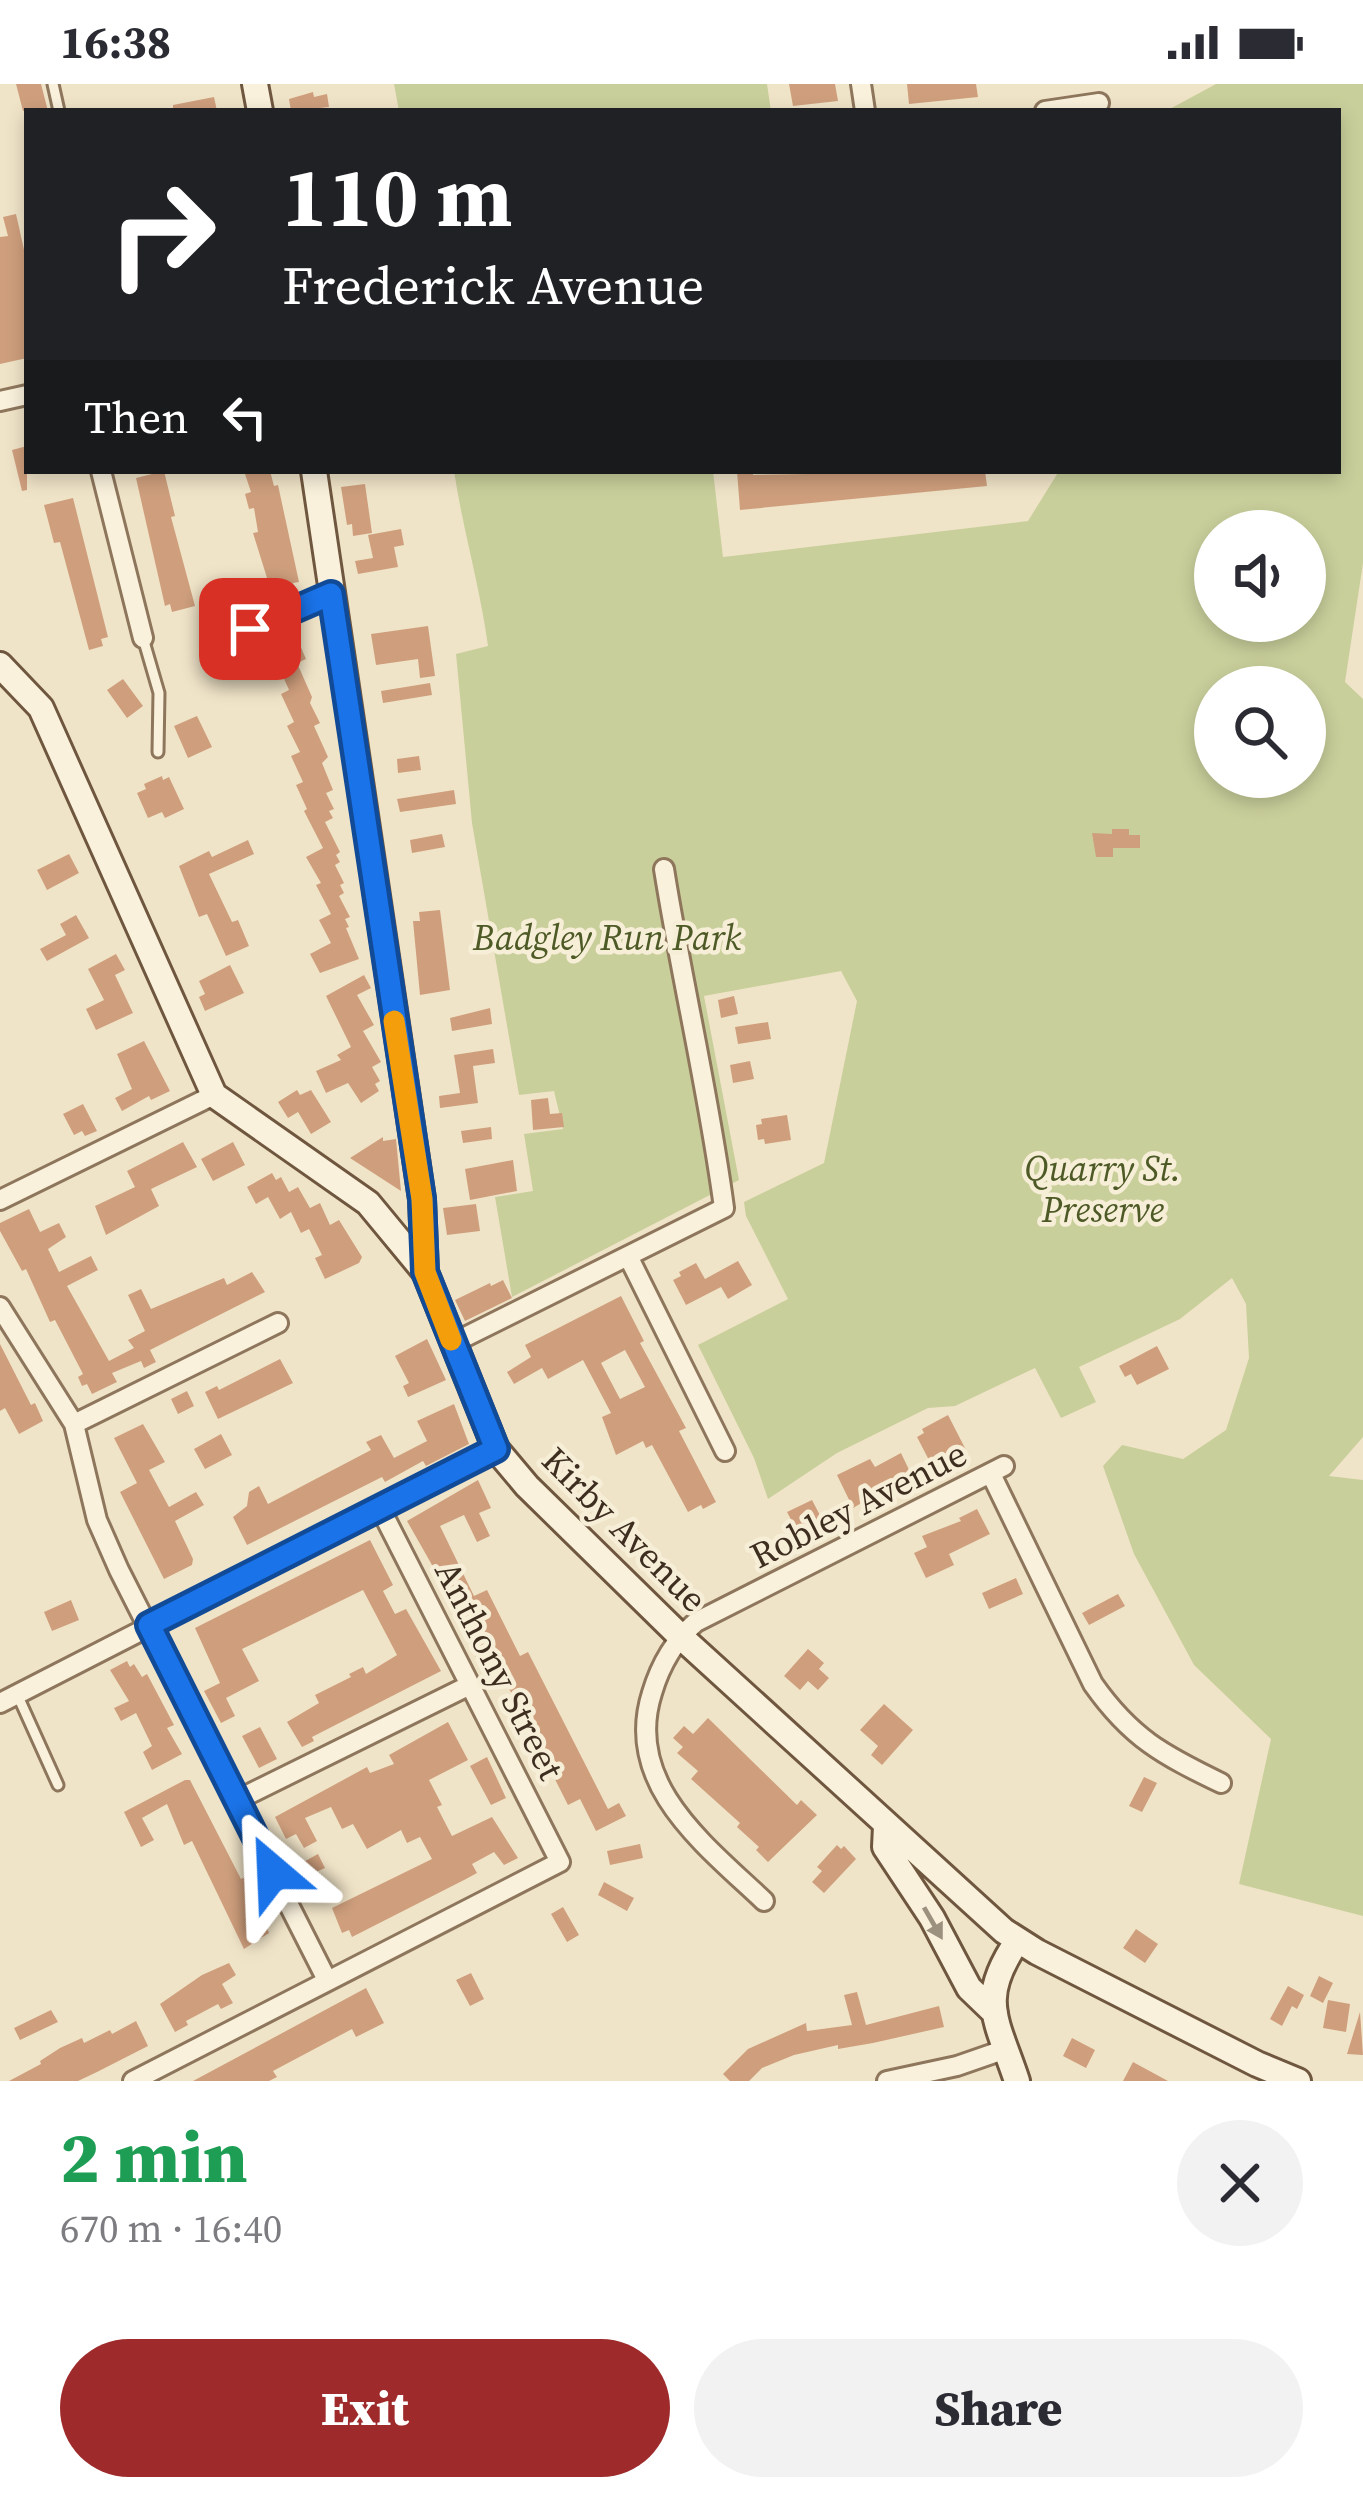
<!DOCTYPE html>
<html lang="en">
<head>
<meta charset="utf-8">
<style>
  :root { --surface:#fff; --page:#f2f2f3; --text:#2b2b33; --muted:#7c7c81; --accent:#9e2a2b }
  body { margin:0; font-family:"Source Serif 4",serif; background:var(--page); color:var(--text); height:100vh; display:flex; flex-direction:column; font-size:45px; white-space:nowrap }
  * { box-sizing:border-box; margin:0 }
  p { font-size:39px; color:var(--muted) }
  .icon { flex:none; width:66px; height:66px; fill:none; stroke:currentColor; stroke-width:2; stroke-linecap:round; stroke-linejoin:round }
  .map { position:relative; height:1997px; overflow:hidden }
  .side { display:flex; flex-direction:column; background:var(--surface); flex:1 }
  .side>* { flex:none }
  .guide { position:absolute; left:24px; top:24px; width:1317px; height:366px; border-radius:0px; box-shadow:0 6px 18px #0003; background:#202124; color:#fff; overflow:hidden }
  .fabs { position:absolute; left:1194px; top:426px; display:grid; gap:24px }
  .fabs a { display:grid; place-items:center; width:132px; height:132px; border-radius:50%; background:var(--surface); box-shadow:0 6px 18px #0003; font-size:60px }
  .pin { position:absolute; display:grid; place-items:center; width:102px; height:102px; color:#fff; margin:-51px; border-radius:24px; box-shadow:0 6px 18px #0006 }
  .me { position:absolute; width:132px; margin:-66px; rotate:334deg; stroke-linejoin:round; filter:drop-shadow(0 0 9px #0008) }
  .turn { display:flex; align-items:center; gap:42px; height:252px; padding:0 60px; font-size:54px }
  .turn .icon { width:156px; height:156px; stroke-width:2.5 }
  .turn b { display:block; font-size:84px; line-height:102px }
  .then { display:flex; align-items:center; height:114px; padding:0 60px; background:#0003; gap:24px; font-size:45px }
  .round { display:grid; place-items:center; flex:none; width:126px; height:126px; border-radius:63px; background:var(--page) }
  .summary { display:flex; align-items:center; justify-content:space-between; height:204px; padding:0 60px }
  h1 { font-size:72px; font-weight:800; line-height:90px; color:#1e9e55 }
  .button { display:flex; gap:24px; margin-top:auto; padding:24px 60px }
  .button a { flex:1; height:138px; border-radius:72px; background:var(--accent); color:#fff; font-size:48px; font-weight:800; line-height:138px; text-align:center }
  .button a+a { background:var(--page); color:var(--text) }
  .status { display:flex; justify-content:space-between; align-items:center; height:84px; padding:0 60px; background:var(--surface); direction:ltr }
  .status svg { height:33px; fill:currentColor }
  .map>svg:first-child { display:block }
</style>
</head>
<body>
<div class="status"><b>16:38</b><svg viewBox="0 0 49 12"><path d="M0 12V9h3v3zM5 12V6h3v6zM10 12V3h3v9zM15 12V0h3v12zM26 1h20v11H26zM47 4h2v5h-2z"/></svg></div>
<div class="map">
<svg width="1363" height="1997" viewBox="0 0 1363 1997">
  <rect width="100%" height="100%" fill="#f0e4c8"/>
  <!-- green -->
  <path fill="#c9cf9b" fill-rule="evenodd" d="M 394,0 L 767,0 L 771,27 L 399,27 Z
    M 1216,0 L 1363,0 L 1363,479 L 1345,598 L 1363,615 L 1363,1353 L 1329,1392 L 1363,1396 L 1363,1832 L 1239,1800 L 1271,1655 L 1194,1581 L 1134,1470 L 1103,1382 L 1122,1361 L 1183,1375 L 1226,1346 L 1249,1274 L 1246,1220 L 1232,1194 L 1180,1235 L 1079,1283 L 1096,1318 L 1061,1334 L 1035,1284 L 955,1322 L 928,1324 L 837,1369 L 768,1415 L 754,1374 L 698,1261 L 788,1215 L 746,1132 L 744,1118 L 824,1079 L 857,917 L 841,887 L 704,912 L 739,1096 L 512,1213 L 495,1113 L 533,1107 L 524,1050 L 563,1045 L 554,1007 L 519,1011 L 472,739 L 456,570 L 488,562 C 480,503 463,446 454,387 L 713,387 L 723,473 L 1028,437 L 1059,387 L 1338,387 L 1338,27 L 1166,27 ZM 1215,447 L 1305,447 L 1305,537 L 1215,537 ZM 1215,603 L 1305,603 L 1305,693 L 1215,693 Z"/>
  <!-- building -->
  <path fill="#cf9f7d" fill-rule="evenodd" d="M 16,0 L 41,0 L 48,27 L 23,27 Z
    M 789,0 L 835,0 L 838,17 L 793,22 Z
    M 907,0 L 976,0 L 978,13 L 909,20 Z
    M 313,8 L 314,13 L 327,10 L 329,23 L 291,27 L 289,15 Z
    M 214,13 L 217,27 L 173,27 L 173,21 Z
    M 16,130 L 27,179 L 27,274 L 0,280 L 0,153 L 8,152 L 3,133 Z
    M 27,362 L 27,406 L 22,407 L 12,366 Z
    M 164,387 L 175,432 L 171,433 L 195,522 L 172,528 L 170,520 L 165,522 L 136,394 Z
    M 244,387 L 270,387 L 274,402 L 278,401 L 299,498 L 293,499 L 295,508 L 273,513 L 253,449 L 258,448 L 254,424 L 249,425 L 245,410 L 251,408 Z
    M 737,387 L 753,387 L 753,391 L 985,387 L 987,402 L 740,426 Z
    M 365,400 L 372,449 L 353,452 L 352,440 L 347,441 L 341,403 Z
    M 73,414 L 108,553 L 101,555 L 103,562 L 89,566 L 60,458 L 54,459 L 44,421 Z
    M 401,445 L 404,461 L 394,463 L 398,483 L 358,490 L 355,477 L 373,474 L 368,451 Z
    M 428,542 L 435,592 L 420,594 L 418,575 L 376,581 L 371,550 Z
    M 293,545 L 306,575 L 297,579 L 312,613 L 310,619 L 320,639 L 314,642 L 328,673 L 322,679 L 333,706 L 326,709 L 334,725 L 329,727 L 333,734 L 325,738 L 340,768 L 336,771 L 340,778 L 335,781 L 344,799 L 340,801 L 344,809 L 339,812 L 350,833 L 345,835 L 349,843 L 346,844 L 359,875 L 320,889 L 310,870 L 331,859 L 319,836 L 331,830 L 316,801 L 321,799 L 306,773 L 323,764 L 304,727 L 307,725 L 296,701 L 303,698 L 291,672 L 300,668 L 287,642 L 294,638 L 281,610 L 289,606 L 267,557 Z
    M 123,595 L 143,622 L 127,634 L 107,606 Z
    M 430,599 L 432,611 L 383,619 L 381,607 Z
    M 197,632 L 212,663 L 188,674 L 174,642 Z
    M 419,672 L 421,686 L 398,689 L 397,675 Z
    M 162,692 L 163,696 L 169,693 L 184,725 L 165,734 L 162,728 L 148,734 L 137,709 L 146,705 L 144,700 Z
    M 454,706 L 456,720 L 400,728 L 397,715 Z
    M 1112,745 L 1129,745 L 1129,751 L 1140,751 L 1140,764 L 1113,764 L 1113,773 L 1096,773 L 1092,749 L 1112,750 Z
    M 442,750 L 445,763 L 412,769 L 410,756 Z
    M 248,756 L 254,770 L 209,790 L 232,838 L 238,836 L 249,862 L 226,872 L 207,830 L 199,833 L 179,782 L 209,767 L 212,773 Z
    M 69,770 L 79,789 L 47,806 L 37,786 Z
    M 440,826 L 450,906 L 420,911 L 413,837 L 420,837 L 419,828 Z
    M 76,831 L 89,854 L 47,877 L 40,865 L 66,851 L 60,840 Z
    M 116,870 L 125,886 L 115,891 L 133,929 L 96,946 L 86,925 L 104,916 L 88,885 Z
    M 230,881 L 244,909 L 205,927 L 199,913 L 205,910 L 199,897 Z
    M 364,891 L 371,904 L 357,911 L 374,941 L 363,947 L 381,978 L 372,983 L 380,997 L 375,1000 L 379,1007 L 361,1019 L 348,999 L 326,1009 L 316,987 L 341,976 L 337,971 L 351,963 L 326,912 Z
    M 734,912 L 738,930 L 721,934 L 718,916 Z
    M 490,924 L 492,940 L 452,947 L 450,934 Z
    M 768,938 L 771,955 L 738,960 L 735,943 Z
    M 144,957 L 170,1007 L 151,1016 L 149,1012 L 122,1027 L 115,1014 L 132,1005 L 117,970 Z
    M 493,965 L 495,979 L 473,982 L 478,1019 L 440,1024 L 439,1012 L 460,1009 L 454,971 Z
    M 750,977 L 754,995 L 733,999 L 730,981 Z
    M 297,1006 L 300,1011 L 311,1006 L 331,1038 L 311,1050 L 298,1028 L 288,1034 L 278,1018 Z
    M 548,1014 L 550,1030 L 562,1029 L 564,1043 L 533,1046 L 531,1016 Z
    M 83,1020 L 97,1047 L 85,1052 L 82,1047 L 74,1051 L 63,1030 Z
    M 787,1031 L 791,1056 L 765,1060 L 764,1055 L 758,1056 L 756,1041 L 762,1040 L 761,1035 Z
    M 491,1043 L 492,1055 L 463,1059 L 461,1047 Z
    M 383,1053 L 383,1057 L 396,1055 L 401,1107 L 350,1074 Z
    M 183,1058 L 197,1083 L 151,1105 L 159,1122 L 106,1151 L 95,1122 L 135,1103 L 127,1087 Z
    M 233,1058 L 245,1081 L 213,1097 L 201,1075 Z
    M 513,1076 L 517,1107 L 470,1116 L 465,1085 Z
    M 272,1089 L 276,1096 L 281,1093 L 289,1108 L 298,1103 L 310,1124 L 320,1119 L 330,1141 L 339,1136 L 362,1173 L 359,1179 L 325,1195 L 315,1174 L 322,1171 L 309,1145 L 301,1149 L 291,1128 L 280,1135 L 268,1113 L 256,1120 L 247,1103 Z
    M 476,1120 L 480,1147 L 447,1151 L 443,1124 Z
    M 29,1125 L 40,1148 L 59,1139 L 66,1153 L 48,1165 L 59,1188 L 91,1172 L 98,1186 L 67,1202 L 109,1277 L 134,1264 L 128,1256 L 145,1247 L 128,1211 L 141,1205 L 151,1225 L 224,1194 L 227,1201 L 252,1188 L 265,1208 L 150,1266 L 156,1278 L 144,1284 L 141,1277 L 112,1289 L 117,1298 L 92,1310 L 87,1300 L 82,1302 L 78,1293 L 83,1290 L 55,1236 L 50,1238 L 26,1185 L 22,1187 L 0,1147 L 0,1139 Z
    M 738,1177 L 752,1201 L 728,1215 L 721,1203 L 686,1221 L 673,1196 L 681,1192 L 679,1188 L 696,1179 L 705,1195 Z
    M 503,1196 L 512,1214 L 465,1237 L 455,1216 L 490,1199 L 491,1202 Z
    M 621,1212 L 644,1257 L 640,1259 L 686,1344 L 679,1347 L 716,1418 L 703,1425 L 701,1421 L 688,1428 L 652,1361 L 646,1364 L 643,1357 L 616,1371 L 602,1333 L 611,1329 L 583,1276 L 548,1295 L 542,1284 L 514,1300 L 507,1288 L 531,1273 L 525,1261 ZM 625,1266 L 645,1303 L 620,1315 L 601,1279 Z
    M 427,1255 L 446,1296 L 408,1313 L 403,1302 L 409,1299 L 395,1272 Z
    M 0,1260 L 31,1321 L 35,1319 L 43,1337 L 19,1350 L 5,1324 L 0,1327 Z
    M 1157,1262 L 1169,1285 L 1137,1301 L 1131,1290 L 1125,1293 L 1119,1282 Z
    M 280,1275 L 293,1299 L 218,1335 L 205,1308 L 217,1302 L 219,1306 Z
    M 187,1307 L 194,1322 L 178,1330 L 171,1315 Z
    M 454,1320 L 469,1360 L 426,1382 L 423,1377 L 385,1398 L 382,1393 L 247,1461 L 233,1433 L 247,1422 L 249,1408 L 259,1402 L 268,1420 L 371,1366 L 366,1358 L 381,1351 L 394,1374 L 427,1357 L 417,1337 Z
    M 948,1331 L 966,1366 L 931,1380 L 917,1353 L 924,1349 L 922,1345 Z
    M 143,1340 L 165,1378 L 149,1386 L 169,1423 L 196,1408 L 204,1421 L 175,1437 L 193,1475 L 192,1481 L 164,1495 L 120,1408 L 137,1399 L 114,1354 Z
    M 221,1350 L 232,1371 L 205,1385 L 194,1365 Z
    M 901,1369 L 911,1390 L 853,1424 L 837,1391 L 870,1375 L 875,1383 Z
    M 478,1396 L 491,1424 L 479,1429 L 490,1452 L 477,1458 L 464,1431 L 440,1442 L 474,1512 L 487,1506 L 520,1572 L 528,1568 L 608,1725 L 619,1719 L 626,1732 L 596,1747 L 580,1715 L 568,1721 L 490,1567 L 476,1574 L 457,1525 L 407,1437 Z
    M 812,1416 L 823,1437 L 798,1449 L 787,1428 Z
    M 977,1425 L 990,1450 L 949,1470 L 954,1481 L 926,1494 L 914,1469 L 927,1463 L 922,1452 L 961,1437 L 959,1434 Z
    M 370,1456 L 393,1501 L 383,1507 L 395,1530 L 406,1525 L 441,1587 L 312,1653 L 314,1657 L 302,1663 L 287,1638 L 319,1619 L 315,1611 L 351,1593 L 349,1590 L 363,1583 L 366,1590 L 397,1571 L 363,1506 L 242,1565 L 259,1597 L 226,1614 L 235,1632 L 221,1639 L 204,1607 L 220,1599 L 195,1544 Z
    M 1016,1494 L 1023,1510 L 989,1525 L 982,1509 Z
    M 1118,1510 L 1125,1522 L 1089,1541 L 1082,1529 Z
    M 71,1516 L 79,1536 L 52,1547 L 44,1528 Z
    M 808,1565 L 824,1579 L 819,1585 L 829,1594 L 818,1606 L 808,1597 L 800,1606 L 784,1592 Z
    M 127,1577 L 130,1583 L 134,1580 L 142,1593 L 147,1590 L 174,1641 L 167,1644 L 182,1670 L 152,1686 L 143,1668 L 152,1662 L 136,1629 L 121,1637 L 114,1624 L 129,1617 L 110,1586 Z
    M 884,1620 L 913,1646 L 882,1681 L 871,1671 L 878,1662 L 860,1646 Z
    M 708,1634 L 797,1721 L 801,1716 L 817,1731 L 768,1778 L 756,1766 L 759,1763 L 737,1743 L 740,1739 L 691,1695 L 698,1687 L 677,1669 L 683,1663 L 673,1654 L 684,1642 L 693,1650 Z
    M 448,1638 L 468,1676 L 429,1696 L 442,1721 L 437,1723 L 452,1752 L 492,1733 L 518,1774 L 504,1781 L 494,1768 L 472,1780 L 477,1789 L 466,1795 L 352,1853 L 349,1846 L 342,1849 L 332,1824 L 432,1775 L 420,1753 L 407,1759 L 401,1746 L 367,1765 L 353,1740 L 342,1745 L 331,1723 L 305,1734 L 317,1757 L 304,1764 L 296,1750 L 286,1755 L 275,1733 L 367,1683 L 370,1689 L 394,1680 L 389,1671 Z
    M 260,1643 L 277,1675 L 259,1684 L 242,1652 Z
    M 487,1673 L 506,1714 L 491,1721 L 470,1682 Z
    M 1144,1693 L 1157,1699 L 1142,1728 L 1129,1722 Z
    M 185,1696 L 190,1696 L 241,1795 L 245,1793 L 269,1849 L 244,1865 L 192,1757 L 184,1761 L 167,1720 L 142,1734 L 154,1756 L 141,1763 L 124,1728 Z
    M 640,1760 L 643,1774 L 610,1781 L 607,1767 Z
    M 837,1761 L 841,1765 L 844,1762 L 856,1775 L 824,1809 L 812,1798 L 822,1787 L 817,1783 Z
    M 318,1770 L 325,1784 L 304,1793 L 298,1781 Z
    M 316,1791 L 323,1805 L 308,1813 L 300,1799 Z
    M 604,1798 L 634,1814 L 627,1827 L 598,1811 Z
    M 563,1823 L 579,1851 L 567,1858 L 551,1830 Z
    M 1136,1845 L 1158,1860 L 1145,1879 L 1123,1864 Z
    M 229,1879 L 236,1891 L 222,1900 L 233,1919 L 221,1925 L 218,1920 L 186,1937 L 188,1941 L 175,1948 L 160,1920 L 202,1891 Z
    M 471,1889 L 484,1915 L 470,1922 L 456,1896 Z
    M 1319,1892 L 1333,1899 L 1323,1919 L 1310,1912 Z
    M 1288,1902 L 1304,1911 L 1297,1925 L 1292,1922 L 1282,1942 L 1270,1935 Z
    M 366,1904 L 384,1939 L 356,1953 L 352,1945 L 273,1987 L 277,1993 L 269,1997 L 193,1997 Z
    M 857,1908 L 866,1941 L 939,1922 L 944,1943 L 873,1959 L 838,1965 L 838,1961 L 794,1971 L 762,1984 L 749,1997 L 730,1997 L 723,1990 L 748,1965 L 806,1939 L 807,1947 L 852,1941 L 844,1911 Z
    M 1328,1916 L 1350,1920 L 1346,1948 L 1323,1944 Z
    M 51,1926 L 58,1938 L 20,1956 L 14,1944 Z
    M 1360,1928 L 1363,1971 L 1347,1970 Z
    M 136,1937 L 148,1962 L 97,1988 L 78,1997 L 9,1997 L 41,1980 L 40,1977 L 60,1964 L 82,1954 L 84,1959 L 110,1946 L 112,1950 Z
    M 1072,1954 L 1095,1966 L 1086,1984 L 1063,1972 Z
    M 1133,1978 L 1168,1997 L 1123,1997 Z"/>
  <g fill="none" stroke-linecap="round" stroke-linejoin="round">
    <defs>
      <path id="lane" d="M 53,0 L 59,27
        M 143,554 L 159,609 L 158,668
        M 269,584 L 250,545 L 331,510
        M 17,1610 L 58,1701"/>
      <path id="street" d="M 861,0 L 865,27
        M 1045,27 L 1099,19
        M 0,317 L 27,311
        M 101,387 L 143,554
        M 0,1116 L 214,1011
        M 628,1172 L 725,1367
        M 0,1223 L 74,1340 L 97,1436 L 119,1486 L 327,1896
        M 453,1259 L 724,1124 C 709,1010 682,898 664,785
        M 74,1340 L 278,1239
        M 991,1390 L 1093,1600 C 1131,1654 1163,1671 1221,1699
        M 0,1619 L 496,1365
        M 237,1716 L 470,1601
        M 764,1817 C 705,1761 623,1700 652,1609 C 660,1582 675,1556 696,1538 L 1004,1382
        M 133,1997 L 560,1778 L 380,1424
        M 887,1997 L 957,1982 L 1006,1965"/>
      <path id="secondary" d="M 255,0 L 260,27
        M 314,387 L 422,1115 L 425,1188
        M 0,581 L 41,624 L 214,1011 L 368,1119 L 425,1188 L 496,1365 L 527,1402 L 680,1552 L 1004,1847 L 1037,1868 L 1257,1980 L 1298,1997
        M 886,1742 L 885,1763 L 932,1834 L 969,1904 L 995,1929
        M 1017,1997 C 996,1934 977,1915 1018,1856"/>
    </defs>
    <!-- lane casing -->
    <use href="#lane" stroke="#8d765c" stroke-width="15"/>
    <!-- street casing -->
    <use href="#street" stroke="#8d765c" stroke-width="24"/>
    <!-- secondary casing -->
    <use href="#secondary" stroke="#6f573f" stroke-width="30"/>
    <!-- lane -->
    <use href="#lane" stroke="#faf1dc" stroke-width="9"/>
    <!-- street -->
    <use href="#street" stroke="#faf1dc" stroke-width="18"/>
    <!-- secondary -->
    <use href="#secondary" stroke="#faf1dc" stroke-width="24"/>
  </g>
  <!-- one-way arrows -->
  <defs><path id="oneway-solid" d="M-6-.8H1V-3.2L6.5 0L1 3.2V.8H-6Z" transform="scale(3)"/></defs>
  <use fill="#9c907e" href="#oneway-solid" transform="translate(933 1839) rotate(60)"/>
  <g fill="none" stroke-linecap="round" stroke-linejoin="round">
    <defs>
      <path id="route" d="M 250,545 L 331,510 L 422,1115 L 425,1188 L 496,1365 L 149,1541 L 273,1788"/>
    </defs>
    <!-- route casing -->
    <use href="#route" stroke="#114b97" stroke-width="30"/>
    <!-- route -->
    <use href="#route" stroke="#1a73e8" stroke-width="21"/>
    <!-- slow -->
    <path stroke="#f59e0b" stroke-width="21" d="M 394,937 L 422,1115 L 425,1188 L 451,1256"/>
  </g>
  <g text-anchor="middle" stroke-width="9" stroke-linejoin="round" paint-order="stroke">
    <!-- park labels -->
    <g font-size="36" font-style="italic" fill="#4d5a26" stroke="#f7eed8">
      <text x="607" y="866">Badgley Run Park</text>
      <text x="1103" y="1097">Quarry St.<tspan x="1103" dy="41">Preserve</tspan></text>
    </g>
    <!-- street labels -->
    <g font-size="36" fill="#3d2e20" stroke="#f7eed8">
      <text transform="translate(858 1420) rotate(-27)" y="13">Robley Avenue</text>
      <text transform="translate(625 1445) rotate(45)" y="13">Kirby Avenue</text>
      <text transform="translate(500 1586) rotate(63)" y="13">Anthony Street</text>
    </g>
  </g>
</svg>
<div class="fabs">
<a><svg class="icon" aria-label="sound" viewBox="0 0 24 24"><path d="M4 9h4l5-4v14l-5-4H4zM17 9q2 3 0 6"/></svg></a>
<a><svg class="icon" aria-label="search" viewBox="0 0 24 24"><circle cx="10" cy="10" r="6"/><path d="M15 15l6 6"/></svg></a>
</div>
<div class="pin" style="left:250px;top:545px;background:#d93025"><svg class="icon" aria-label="arrive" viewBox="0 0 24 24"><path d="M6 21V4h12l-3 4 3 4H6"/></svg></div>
<svg class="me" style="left:273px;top:1788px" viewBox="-20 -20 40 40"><path d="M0-17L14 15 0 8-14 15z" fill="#1a73e8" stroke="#fff" stroke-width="4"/></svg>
<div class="guide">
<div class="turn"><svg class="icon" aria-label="right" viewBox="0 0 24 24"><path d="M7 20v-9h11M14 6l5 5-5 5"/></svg><div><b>110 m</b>Frederick Avenue</div></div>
<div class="then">Then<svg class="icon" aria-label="left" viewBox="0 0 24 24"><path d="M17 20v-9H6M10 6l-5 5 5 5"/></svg></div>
</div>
</div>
<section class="side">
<div class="summary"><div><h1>2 min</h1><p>670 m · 16:40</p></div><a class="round"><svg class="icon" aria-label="close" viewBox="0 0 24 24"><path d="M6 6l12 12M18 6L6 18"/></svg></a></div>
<div class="button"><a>Exit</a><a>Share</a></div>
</section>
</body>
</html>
